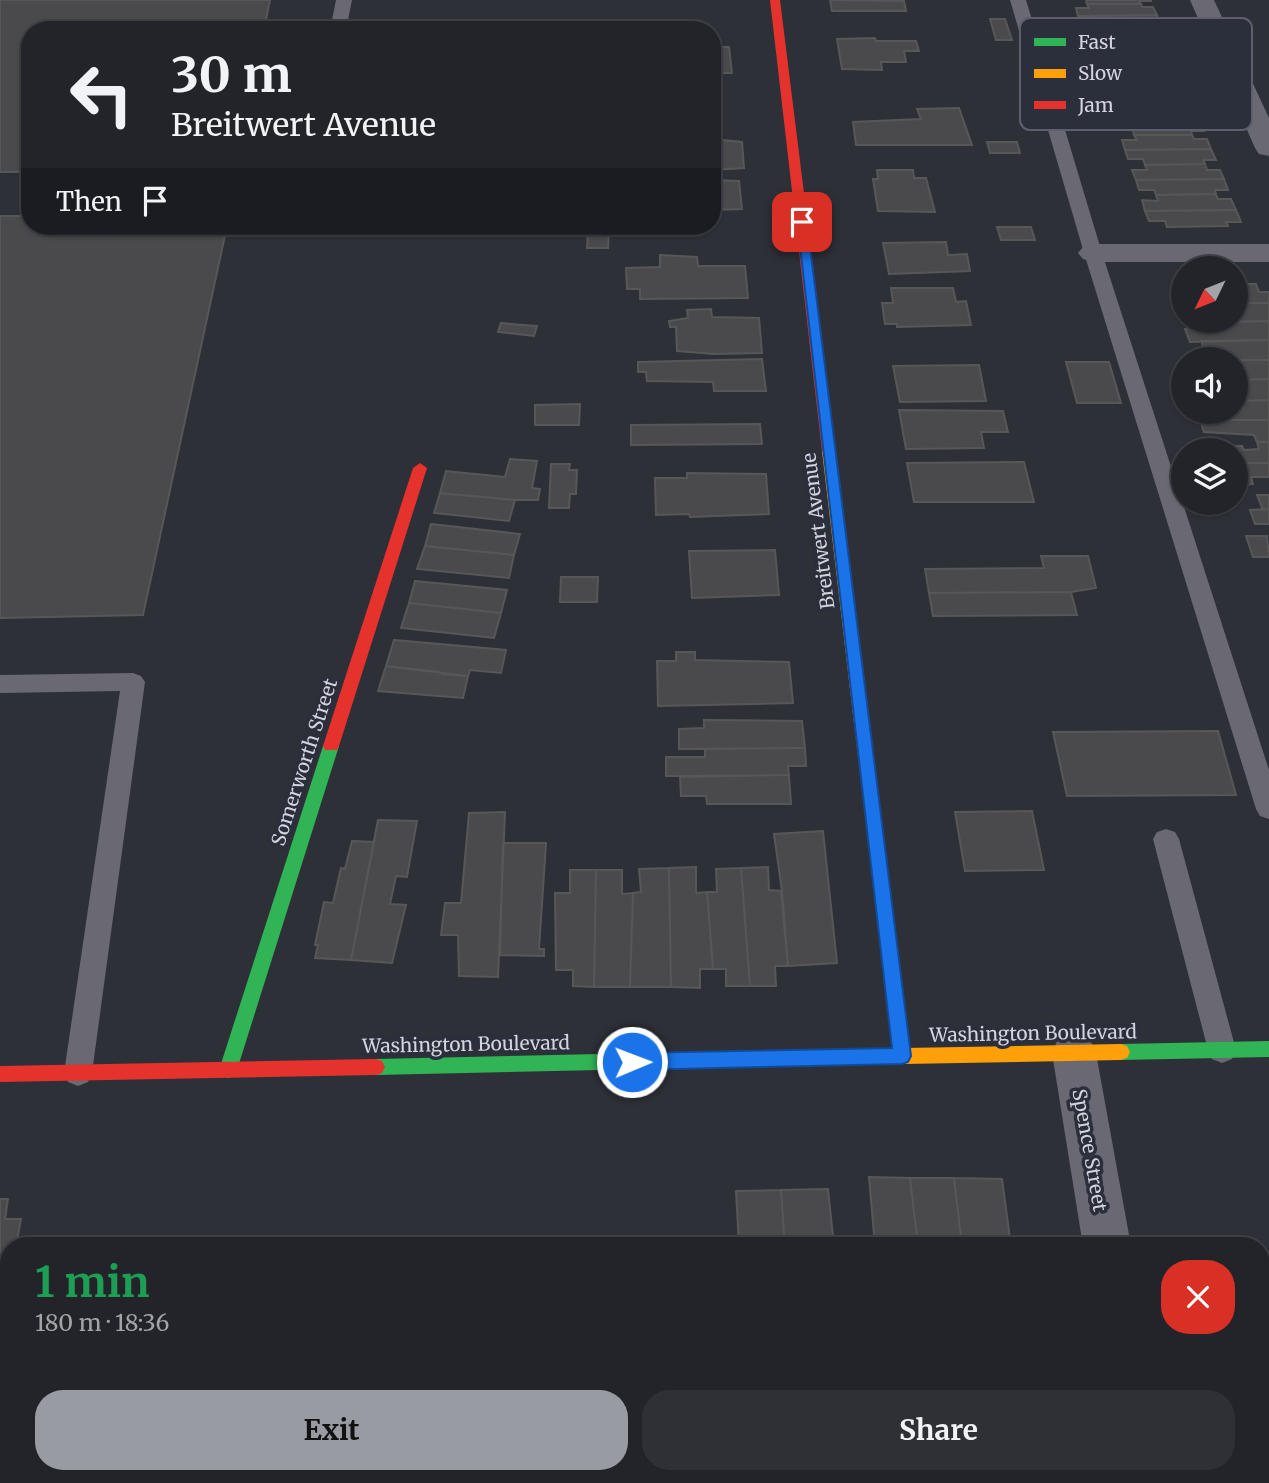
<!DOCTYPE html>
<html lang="en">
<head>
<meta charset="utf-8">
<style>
  :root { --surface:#22242a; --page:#2e3036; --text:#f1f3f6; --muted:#a2a4a8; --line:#3f4147; --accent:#999ba3 }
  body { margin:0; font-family:Merriweather,serif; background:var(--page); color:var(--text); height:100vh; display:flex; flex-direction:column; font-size:26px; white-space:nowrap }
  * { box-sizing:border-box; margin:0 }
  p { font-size:23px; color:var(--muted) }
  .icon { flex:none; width:38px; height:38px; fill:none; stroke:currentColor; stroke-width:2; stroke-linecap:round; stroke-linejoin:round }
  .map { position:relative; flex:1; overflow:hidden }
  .panel { position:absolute; left:0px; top:1237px; width:1270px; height:247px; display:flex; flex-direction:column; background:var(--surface); border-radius:28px 28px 0 0; box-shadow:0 2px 5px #0004,0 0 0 2px var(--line) }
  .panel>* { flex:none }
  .banner { position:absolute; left:21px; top:21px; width:700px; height:214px; border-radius:28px; box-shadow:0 2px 5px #0004,0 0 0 2px var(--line); background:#22242a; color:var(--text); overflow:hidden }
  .needle { width:46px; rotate:227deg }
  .buttons { position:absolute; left:1171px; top:256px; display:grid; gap:14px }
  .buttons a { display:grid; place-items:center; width:77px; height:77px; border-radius:50%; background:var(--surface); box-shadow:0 2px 5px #0004,0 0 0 2px var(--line); font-size:35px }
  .pin { position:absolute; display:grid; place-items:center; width:60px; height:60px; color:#fff; margin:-30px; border-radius:14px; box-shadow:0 4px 10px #0006 }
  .me { position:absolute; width:77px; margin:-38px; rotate:89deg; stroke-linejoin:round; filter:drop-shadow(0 0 5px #0008) }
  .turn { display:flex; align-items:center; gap:24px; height:147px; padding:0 35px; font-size:32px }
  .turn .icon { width:91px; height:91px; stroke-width:2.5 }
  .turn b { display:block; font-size:49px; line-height:60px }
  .then { display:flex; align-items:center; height:66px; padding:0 35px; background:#0003; gap:14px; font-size:26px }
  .round { display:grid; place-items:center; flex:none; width:74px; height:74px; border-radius:28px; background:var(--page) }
  .head { display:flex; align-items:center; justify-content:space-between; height:119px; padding:0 35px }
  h1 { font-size:42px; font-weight:700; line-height:52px; color:#1e9e55 }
  .primary-button { display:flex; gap:14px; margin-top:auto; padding:14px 35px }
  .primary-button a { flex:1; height:80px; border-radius:28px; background:var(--accent); color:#111; font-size:28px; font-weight:700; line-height:80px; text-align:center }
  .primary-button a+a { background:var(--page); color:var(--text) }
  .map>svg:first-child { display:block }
</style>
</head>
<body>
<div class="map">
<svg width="1269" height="1483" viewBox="0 0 1269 1483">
  <rect width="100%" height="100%" fill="#2e3038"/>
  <!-- building -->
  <path fill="#4a494c" stroke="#585758" stroke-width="2" d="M 0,0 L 270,0 L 264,30 L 30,30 L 30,172 L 0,172 Z
    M 830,0 L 904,1 L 906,11 L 832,11 Z
    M 1086,0 L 1151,0 L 1151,1 L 1139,1 L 1141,4 L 1087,4 Z
    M 1087,4 L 1141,4 L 1142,7 L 1153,7 L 1157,15 L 1078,16 L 1076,8 L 1089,8 Z
    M 1157,15 L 1161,25 L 1149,25 L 1150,28 L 1096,28 L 1094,24 L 1080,24 L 1078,16 Z
    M 990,19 L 1005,19 L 1012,40 L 996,40 Z
    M 875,38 L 876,41 L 916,41 L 919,51 L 904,51 L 906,62 L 881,62 L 882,70 L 842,69 L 837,39 Z
    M 712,47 L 729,47 L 732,73 L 712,73 Z
    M 959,108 L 972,145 L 856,145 L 853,122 L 921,119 L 917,109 Z
    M 1114,120 L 1199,121 L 1204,131 L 1191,131 L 1192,135 L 1134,135 L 1133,130 L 1118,130 Z
    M 1134,135 L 1192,135 L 1194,139 L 1207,139 L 1211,149 L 1125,150 L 1122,140 L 1137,140 Z
    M 712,139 L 742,142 L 744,168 L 712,170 Z
    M 987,142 L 1017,142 L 1020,153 L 990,153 Z
    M 1211,149 L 1216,160 L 1203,160 L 1205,164 L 1145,165 L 1143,159 L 1128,159 L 1125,150 Z
    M 1205,164 L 1207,170 L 1220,170 L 1224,179 L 1136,180 L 1132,170 L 1147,170 L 1145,165 Z
    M 877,170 L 913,170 L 914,178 L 926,178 L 935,212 L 878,211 L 873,179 L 878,179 Z
    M 1224,179 L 1228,190 L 1215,190 L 1216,194 L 1156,195 L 1154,190 L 1139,190 L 1136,180 Z
    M 712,180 L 739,181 L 742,209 L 712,210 Z
    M 1216,194 L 1218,199 L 1231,199 L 1236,210 L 1145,211 L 1142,200 L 1158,201 L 1156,195 Z
    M 1236,210 L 1241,222 L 1226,222 L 1228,226 L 1167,227 L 1165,221 L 1149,221 L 1145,211 Z
    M 0,216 L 30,216 L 30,226 L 227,226 L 143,615 L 0,618 Z
    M 997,227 L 1031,227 L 1035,240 L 1001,240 Z
    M 588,230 L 609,230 L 608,248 L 587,248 Z
    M 946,242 L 948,255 L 967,254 L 970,271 L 889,274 L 883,243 Z
    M 660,255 L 697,257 L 698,266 L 745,266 L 748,298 L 640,299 L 640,289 L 627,289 L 626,268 L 660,267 Z
    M 1236,284 L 1256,284 L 1259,292 L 1269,292 L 1269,303 L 1236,303 Z
    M 891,288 L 953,288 L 956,302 L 966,301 L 971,325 L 897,327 L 897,324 L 885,324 L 882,303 L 893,303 Z
    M 1236,303 L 1269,303 L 1269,321 L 1211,322 L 1236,320 Z
    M 711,309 L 712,317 L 759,318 L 762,353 L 714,354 L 677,351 L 676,327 L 670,327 L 669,321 L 688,318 L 687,310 Z
    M 1269,321 L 1269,340 L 1190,342 L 1185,329 L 1214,329 L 1211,322 Z
    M 501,323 L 523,325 L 537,326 L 534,336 L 498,332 Z
    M 1269,340 L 1269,360 L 1236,360 L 1226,359 L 1224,353 L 1206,354 L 1201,341 Z
    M 762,359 L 766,391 L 714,391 L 713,382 L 647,381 L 646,372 L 638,372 L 638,362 Z
    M 1236,360 L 1269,360 L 1269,379 L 1236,380 Z
    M 1066,362 L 1109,362 L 1121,403 L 1077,403 Z
    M 979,365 L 986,401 L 900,402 L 893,366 Z
    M 1269,379 L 1269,400 L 1241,401 L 1238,393 L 1236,393 L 1236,380 Z
    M 1269,400 L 1269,420 L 1216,420 L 1213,411 L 1236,411 L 1236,408 L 1243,408 L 1241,401 Z
    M 580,404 L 579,425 L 535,425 L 535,405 Z
    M 899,410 L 1003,411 L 1008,432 L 981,432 L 984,448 L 906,449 Z
    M 1200,420 L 1269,420 L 1269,442 L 1257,442 L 1254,435 L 1204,432 Z
    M 760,424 L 762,444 L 631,445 L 631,425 Z
    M 1257,442 L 1269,442 L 1269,463 L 1236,463 L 1236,450 L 1228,450 L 1226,446 L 1242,446 L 1244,450 L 1259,449 Z
    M 510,459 L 537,461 L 532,488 L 540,489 L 538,500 L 515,500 L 440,493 L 446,471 L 505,477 Z
    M 1024,462 L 1034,502 L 914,502 L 907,463 Z
    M 1236,463 L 1269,463 L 1269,477 L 1251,477 L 1253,484 L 1236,485 Z
    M 551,464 L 570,464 L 569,470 L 577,470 L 576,494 L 570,494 L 569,508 L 549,508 Z
    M 687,473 L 766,474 L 769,514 L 690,517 L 689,514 L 656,515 L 655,478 L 687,478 Z
    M 440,493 L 515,500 L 509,521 L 434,513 Z
    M 1257,495 L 1269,495 L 1269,509 L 1263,510 Z
    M 1269,509 L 1269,524 L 1255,524 L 1250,510 Z
    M 431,524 L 520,534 L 514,555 L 425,546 Z
    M 1246,536 L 1267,536 L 1269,557 L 1253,557 Z
    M 425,546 L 434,547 L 514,555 L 509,578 L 417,569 Z
    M 775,550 L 779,595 L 692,598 L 689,551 Z
    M 1041,556 L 1088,556 L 1096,588 L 1071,592 L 929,593 L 925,569 L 1044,568 Z
    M 561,577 L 598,577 L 597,602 L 560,602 Z
    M 415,581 L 507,590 L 501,613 L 409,603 Z
    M 1071,592 L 1077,615 L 933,616 L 929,593 Z
    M 409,603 L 501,613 L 494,638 L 401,628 Z
    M 394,640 L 406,641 L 506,650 L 501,673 L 470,670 L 468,676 L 442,674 L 439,672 L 386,666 Z
    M 676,652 L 695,652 L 695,660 L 789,662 L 793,703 L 658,706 L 657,661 L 676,661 Z
    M 386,666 L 468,676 L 463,698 L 378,691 Z
    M 704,720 L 802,721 L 805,748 L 679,749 L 679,729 L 704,728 Z
    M 1218,731 L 1236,795 L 1067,796 L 1053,732 Z
    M 805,748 L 806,766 L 788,766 L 789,775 L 666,776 L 666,757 L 705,757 L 705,749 Z
    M 789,775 L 791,804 L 707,804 L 706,796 L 681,796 L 680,777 Z
    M 1032,811 L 1044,870 L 965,871 L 955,812 Z
    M 505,812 L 498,977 L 459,976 L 458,935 L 441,935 L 445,903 L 461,903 L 469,813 Z
    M 378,820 L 417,821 L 407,877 L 396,876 L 390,904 L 406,905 L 392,963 L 351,960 Z
    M 823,831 L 837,963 L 788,966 L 782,891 L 774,834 Z
    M 352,841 L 374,842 L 351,960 L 315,958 L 318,945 L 315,945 L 324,902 L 333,903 L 341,868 L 345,869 Z
    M 503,843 L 546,843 L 539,949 L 544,949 L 544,956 L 500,955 Z
    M 696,867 L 696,893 L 707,892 L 713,969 L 700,969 L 700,988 L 671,987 L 669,868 Z
    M 768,867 L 769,890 L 781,891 L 788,966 L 775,966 L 776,986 L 750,986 L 741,868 Z
    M 669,868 L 671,987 L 630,987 L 633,893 L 641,892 L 639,869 Z
    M 741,868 L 750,986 L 726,986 L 726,969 L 713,969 L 707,892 L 717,892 L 716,869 Z
    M 570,870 L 596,870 L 594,987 L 573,986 L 573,970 L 556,970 L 555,893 L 570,893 Z
    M 596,870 L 622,870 L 622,894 L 633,893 L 630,987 L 594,987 Z
    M 869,1177 L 910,1178 L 918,1246 L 875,1246 Z
    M 910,1178 L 954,1178 L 962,1246 L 918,1246 Z
    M 954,1178 L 1002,1179 L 1011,1246 L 962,1246 Z
    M 828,1189 L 834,1246 L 785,1246 L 781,1190 Z
    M 781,1190 L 785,1246 L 739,1246 L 736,1191 Z
    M 0,1199 L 8,1199 L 5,1219 L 21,1219 L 16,1246 L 9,1246 L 9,1274 L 0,1275 Z"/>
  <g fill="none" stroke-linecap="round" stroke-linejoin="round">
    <!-- lane -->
    <path fill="#6a6872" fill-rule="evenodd" d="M 336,0 L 352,0 L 346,30 L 330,30 Z
      M 1010,0 L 1026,0 L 1102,253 L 1269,770 L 1269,819 L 1260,816 L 1256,809 L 1084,253 Z
      M 133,673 L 141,676 L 145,682 L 92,1073 L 88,1082 L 78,1086 L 68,1082 L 64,1073 L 120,691 L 0,693 L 0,675 Z
      M 1166,829 L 1175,832 L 1179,839 L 1236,1050 L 1232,1059 L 1222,1063 L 1212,1059 L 1208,1050 L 1153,839 L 1157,832 Z"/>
    <!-- street -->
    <path fill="#6a6872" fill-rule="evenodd" d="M 1190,0 L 1214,0 L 1269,118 L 1269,156 L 1259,154 L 1255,148 Z
      M 1093,244 L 1269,244 L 1269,262 L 1093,262 L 1083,259 L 1078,253 L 1083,247 Z
      M 1074,1033 L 1090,1039 L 1096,1053 L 1131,1246 L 1083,1246 L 1052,1053 L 1058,1039 Z
      M 1121,1475 L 1173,1475 L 1175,1483 L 1123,1483 Z"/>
    <!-- fast -->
    <path fill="#30b455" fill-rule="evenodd" d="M 331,740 L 337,742 L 339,746 L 237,1070 L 234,1076 L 228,1078 L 222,1076 L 219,1070 L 323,746 L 325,742 Z
      M 1269,1041 L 1269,1057 L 1121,1060 L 1115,1058 L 1112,1052 L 1115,1046 L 1121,1044 Z
      M 737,1051 L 743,1053 L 746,1059 L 743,1065 L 737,1067 L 376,1075 L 370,1073 L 367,1067 L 370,1061 L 376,1059 Z"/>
    <!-- slow -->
    <path fill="#ff9f0a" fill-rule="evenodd" d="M 829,446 L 836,451 L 870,723 L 868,727 L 856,727 L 854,723 L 822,451 Z
      M 1121,1044 L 1127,1046 L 1130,1052 L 1127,1058 L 1121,1060 L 737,1067 L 731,1065 L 728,1059 L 731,1053 L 737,1051 Z"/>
    <!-- jam -->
    <path fill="#e5322d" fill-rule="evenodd" d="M 770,0 L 780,0 L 836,451 L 829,456 L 822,451 Z
      M 420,463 L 427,468 L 339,746 L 337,750 L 325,750 L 323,746 L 413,468 Z
      M 862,717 L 868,719 L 870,723 L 911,1056 L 908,1062 L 902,1064 L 896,1062 L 893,1056 L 854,723 L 856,719 Z
      M 376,1059 L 382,1061 L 385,1067 L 382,1073 L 376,1075 L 0,1082 L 0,1066 Z"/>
  </g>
  <!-- route -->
  <path fill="#1a73e8" stroke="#114b97" stroke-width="2" d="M 797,220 L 807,222 L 911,1056 L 908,1062 L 902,1064 L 632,1070 L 626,1067 L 623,1062 L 626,1056 L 632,1053 L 892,1048 Z"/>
  <g text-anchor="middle" stroke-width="7" stroke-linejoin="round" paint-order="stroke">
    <!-- street labels -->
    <g font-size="19" fill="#d3d4dd" stroke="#2b2e3b">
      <text transform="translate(818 531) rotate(-97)" y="7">Breitwert Avenue</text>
      <text transform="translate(304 762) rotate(-72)" y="7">Somerworth Street</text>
      <text transform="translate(1033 1033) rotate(-1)" y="7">Washington Boulevard</text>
      <text transform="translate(466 1044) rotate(-1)" y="7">Washington Boulevard</text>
      <text transform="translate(1090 1150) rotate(80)" y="7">Spence Street</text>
    </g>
  </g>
  <!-- legend -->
  <rect x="1020" y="18" width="232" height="112" rx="10" fill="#2b2e3b" stroke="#5d606c" stroke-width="2"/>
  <rect x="1034" y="38" width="32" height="8" fill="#30b455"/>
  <rect x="1034" y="69" width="32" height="9" fill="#ff9f0a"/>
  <rect x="1034" y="101" width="32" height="8" fill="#e5322d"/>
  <g font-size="19" fill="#d3d4dd">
    <text x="1078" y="49">Fast</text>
    <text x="1078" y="80">Slow</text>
    <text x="1078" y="112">Jam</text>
  </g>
</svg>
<div class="buttons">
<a><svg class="needle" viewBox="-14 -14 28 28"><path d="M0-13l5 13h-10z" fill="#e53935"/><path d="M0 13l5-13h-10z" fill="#a2a4a8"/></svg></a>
<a><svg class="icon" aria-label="sound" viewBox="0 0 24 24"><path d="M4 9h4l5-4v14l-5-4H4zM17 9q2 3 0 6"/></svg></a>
<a><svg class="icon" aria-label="layers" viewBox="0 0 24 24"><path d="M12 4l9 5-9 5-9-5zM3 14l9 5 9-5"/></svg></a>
</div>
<div class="pin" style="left:802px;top:222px;background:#d93025"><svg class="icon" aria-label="arrive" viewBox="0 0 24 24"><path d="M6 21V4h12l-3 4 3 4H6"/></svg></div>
<svg class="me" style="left:632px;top:1062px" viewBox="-20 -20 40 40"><circle r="17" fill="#1a73e8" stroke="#fff" stroke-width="3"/><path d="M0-11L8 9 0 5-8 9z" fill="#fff"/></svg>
<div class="banner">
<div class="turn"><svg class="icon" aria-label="left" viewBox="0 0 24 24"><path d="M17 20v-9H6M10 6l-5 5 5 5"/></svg><div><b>30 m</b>Breitwert Avenue</div></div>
<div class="then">Then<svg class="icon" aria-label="arrive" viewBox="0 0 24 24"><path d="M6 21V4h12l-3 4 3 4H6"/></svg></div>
</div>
<section class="panel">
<div class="head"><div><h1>1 min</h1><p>180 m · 18:36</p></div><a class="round" style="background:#d93025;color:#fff"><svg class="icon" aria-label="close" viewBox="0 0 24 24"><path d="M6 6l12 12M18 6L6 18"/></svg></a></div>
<div class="primary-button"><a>Exit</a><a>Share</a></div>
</section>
</div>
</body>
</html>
